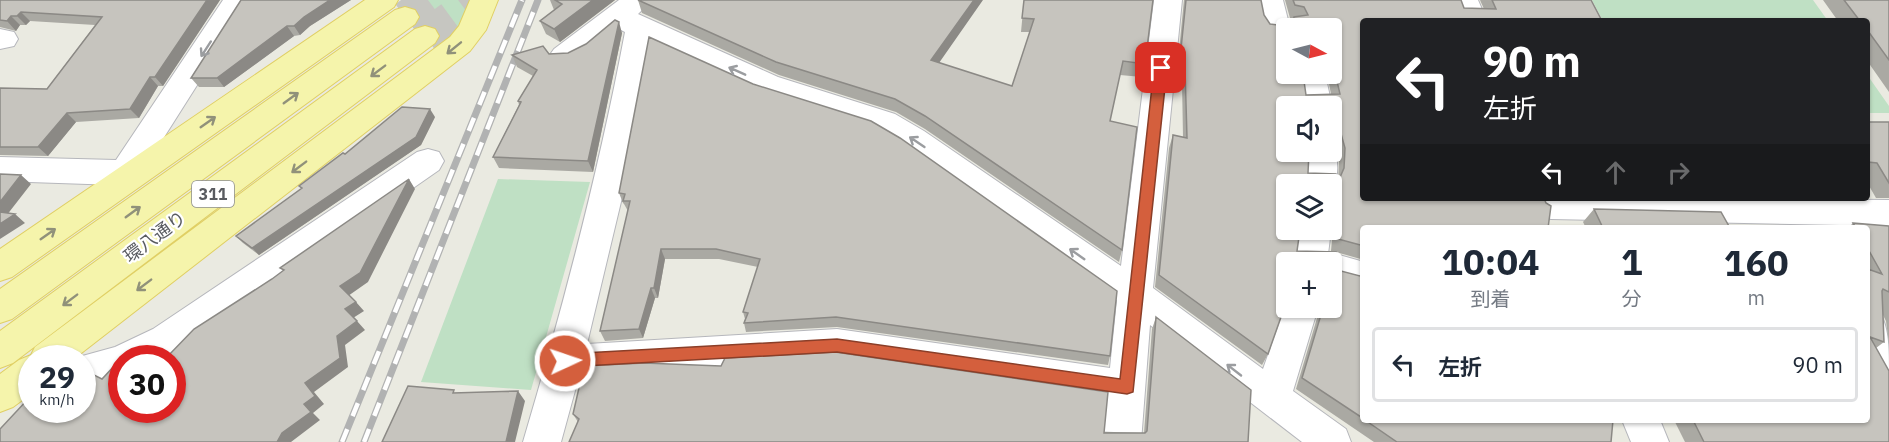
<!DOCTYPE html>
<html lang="ja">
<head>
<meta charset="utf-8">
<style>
  :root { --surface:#fff; --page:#f6f6f7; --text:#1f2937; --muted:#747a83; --line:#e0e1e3 }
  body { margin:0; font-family:"IBM Plex Sans","Noto Sans JP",sans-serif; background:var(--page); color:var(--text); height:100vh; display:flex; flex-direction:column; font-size:22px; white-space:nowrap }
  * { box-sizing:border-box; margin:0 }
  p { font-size:20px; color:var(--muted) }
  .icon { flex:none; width:33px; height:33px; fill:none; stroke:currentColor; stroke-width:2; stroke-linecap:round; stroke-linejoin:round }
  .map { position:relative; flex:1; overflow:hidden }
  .side { position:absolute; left:1360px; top:225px; width:510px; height:198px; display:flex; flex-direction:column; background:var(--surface); border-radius:6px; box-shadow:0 2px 4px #0004 }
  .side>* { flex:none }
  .hud { position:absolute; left:1360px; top:18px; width:510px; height:183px; border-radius:6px; box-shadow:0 2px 4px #0004; background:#202124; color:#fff; overflow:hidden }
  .needle { width:39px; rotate:97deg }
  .buttons { position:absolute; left:1276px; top:18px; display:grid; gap:12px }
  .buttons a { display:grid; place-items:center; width:66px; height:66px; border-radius:6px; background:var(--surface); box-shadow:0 2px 4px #0004; font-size:30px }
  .speed { position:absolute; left:18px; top:345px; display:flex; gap:12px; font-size:30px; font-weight:700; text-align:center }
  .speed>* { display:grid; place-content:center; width:78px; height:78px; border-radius:50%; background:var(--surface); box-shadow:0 2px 4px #0004; line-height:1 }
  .speed small { font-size:15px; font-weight:400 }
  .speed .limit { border:9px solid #d22; background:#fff; color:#111 }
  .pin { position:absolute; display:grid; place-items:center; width:51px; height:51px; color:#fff; margin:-26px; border-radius:12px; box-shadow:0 3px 9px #0006 }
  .me { position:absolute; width:66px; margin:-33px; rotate:87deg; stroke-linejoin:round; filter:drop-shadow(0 0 4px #0008) }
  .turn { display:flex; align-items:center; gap:21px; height:126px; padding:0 24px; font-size:27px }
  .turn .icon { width:78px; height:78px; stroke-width:2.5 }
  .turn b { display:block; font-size:42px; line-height:51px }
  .lanes { display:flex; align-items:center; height:57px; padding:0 24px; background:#0003; justify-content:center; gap:30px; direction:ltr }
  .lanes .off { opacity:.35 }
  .eta { display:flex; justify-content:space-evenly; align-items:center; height:102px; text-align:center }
  .eta b { font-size:36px; font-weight:800; line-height:42px }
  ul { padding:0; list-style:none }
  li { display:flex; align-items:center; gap:18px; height:75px; margin:0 12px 9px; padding:0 12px; border:3px solid var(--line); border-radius:6px }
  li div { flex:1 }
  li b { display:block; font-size:22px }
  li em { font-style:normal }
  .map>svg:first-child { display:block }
</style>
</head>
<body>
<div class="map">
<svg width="1889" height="442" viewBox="0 0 1889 442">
  <rect width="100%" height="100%" fill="#eaeae1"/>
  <!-- green -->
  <path fill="#bfe0c4" d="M 401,0 L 467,0 L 466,15 L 456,29 Z
    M 1592,0 L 1813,0 L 1828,21 L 1603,21 Z
    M 1868,76 L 1889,106 L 1889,113 L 1868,113 Z
    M 498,179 L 590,182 L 531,390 L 421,382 Z"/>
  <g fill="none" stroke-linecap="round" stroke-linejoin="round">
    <!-- major-tunnel -->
    <path stroke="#c6c6c1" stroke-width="32" stroke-dasharray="32 16" stroke-linecap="butt" d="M 405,17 L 428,0
      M 425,36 L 474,0"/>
    <defs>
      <path id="minor" d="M 223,0 L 251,0 L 142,172 L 145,177 L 140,186 L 129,189 L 117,185 L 0,181 L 0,157 L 116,160 Z
        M 619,0 L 652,0 L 638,14 L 778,77 L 895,114 L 924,131 L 1121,266 L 1154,0 L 1182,0 L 1153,288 L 1263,369 L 1287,301 L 1287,308 L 1318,308 L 1293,391 L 1346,429 L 1351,442 L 1302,442 L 1150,325 L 1141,442 L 1103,442 L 1107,401 L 837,361 L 579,376 L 561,442 L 523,442 C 563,307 599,171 625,32 L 619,29 C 601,43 578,70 554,63 L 549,56 L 554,49 ZM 651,45 L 756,93 L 873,130 L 902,147 L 1117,300 L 1110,368 L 837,329 L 587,344 L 625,185 Z
        M 1255,0 L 1283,0 L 1288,20 L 1297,22 L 1301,28 L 1287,28 L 1287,39 L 1266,35 L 1262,28 Z
        M 1450,0 L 1478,0 L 1487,21 L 1459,21 Z
        M 0,29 L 14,32 L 18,39 L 14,46 L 0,49 Z
        M 1297,74 L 1325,74 L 1332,106 L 1302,106 Z
        M 1332,144 C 1339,157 1339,178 1332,192 L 1332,184 L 1304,184 L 1306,152 L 1332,152 Z
        M 428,149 L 439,152 L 444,161 L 439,170 L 179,351 L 163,358 L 122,358 L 122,377 L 82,388 L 82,358 L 75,358 L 115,347 L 153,329 L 417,152 Z
        M 1539,198 L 1889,200 L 1889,226 L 1551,219 L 1539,215 L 1535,206 Z
        M 1298,230 L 1331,230 L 1328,254 L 1332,253 L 1364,262 L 1364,290 L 1332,281 L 1332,262 L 1293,262 Z
        M 1868,303 C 1889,313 1889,343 1889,370 L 1876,365 L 1868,350 Z
        M 1622,420 L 1660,420 L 1669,442 L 1631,442 Z"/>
      <path id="major" d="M 365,0 L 398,0 L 394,7 L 12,277 L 0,281 L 0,249 Z
        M 470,0 L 498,0 L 486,30 L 470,51 L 75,358 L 32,358 L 32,393 L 13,407 L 0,412 L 0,374 L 19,360 L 31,355 L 35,347 L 450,37 L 459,26 Z
        M 405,7 L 415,10 L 419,17 L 415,24 L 12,319 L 0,323 L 0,289 L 395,10 Z
        M 425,26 L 435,29 L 439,36 L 435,43 L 13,363 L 0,368 L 0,331 L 415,29 Z"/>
    </defs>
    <!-- minor casing -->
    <use href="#minor" stroke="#b6b7bc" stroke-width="2"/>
    <!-- major casing -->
    <use href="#major" stroke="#e0cf64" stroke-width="2"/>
    <!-- minor -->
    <use href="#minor" fill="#fff" fill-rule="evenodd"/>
    <!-- major -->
    <use href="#major" fill="#f5f4ab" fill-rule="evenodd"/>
    <defs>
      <path id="rail" d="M 342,442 L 522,0
        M 364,442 L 538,0"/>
    </defs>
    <!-- rail casing -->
    <use href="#rail" stroke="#b1b2b2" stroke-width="7"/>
    <!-- rail -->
    <use href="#rail" stroke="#fff" stroke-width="4.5" stroke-dasharray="14" stroke-linecap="butt"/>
  </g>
  <!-- wall -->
  <path fill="#aaa9a3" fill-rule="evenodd" d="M 0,0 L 220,0 L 163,86 L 158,86 L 139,118 L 76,122 L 48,156 L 0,155 L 0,88 L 47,89 L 95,25 L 30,21 L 26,25 L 20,25 L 16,31 L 0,27 Z
    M 241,0 L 351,0 L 310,26 L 300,35 L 294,36 L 224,87 L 199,87 L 191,78 Z
    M 550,0 L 615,0 L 560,42 L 546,34 L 540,21 L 554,10 Z
    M 638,0 L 939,63 L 1012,86 L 1030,32 L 1021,32 L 1024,0 L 1145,64 L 1142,77 L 1120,75 L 1110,121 L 1122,250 L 1119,262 L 925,129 L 896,112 L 779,75 L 642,13 Z
    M 1184,0 L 1261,0 L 1264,15 L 1270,24 L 1290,27 L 1293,19 L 1290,18 L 1285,0 L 1461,0 L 1464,8 L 1484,9 L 1480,0 L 1591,0 L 1602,21 L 1364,21 L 1364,260 L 1336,252 L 1337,270 L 1364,277 L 1364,420 L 1613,420 L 1611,442 L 1374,442 L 1296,389 L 1320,308 L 1332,308 L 1332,262 L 1287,262 L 1268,354 L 1262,365 L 1155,287 L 1169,148 L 1173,135 L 1183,137 L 1182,82 L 1176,82 ZM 1287,28 L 1332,28 L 1332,74 L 1327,74 L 1331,94 L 1306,95 ZM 1287,106 L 1332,106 L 1332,145 L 1333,143 L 1334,143 L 1339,161 L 1338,182 L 1308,173 ZM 1287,184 L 1332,184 L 1333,229 L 1331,251 L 1336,252 L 1297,251 Z
    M 1823,0 L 1889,0 L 1889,92 L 1868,62 L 1868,21 L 1838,21 Z
    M 622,33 L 593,172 L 499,168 L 493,157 L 519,105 L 518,101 L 533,76 L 517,67 L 512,55 L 568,53 L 586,44 Z
    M 649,37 L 1110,356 L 1108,365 L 837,327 L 746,332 L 744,323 L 745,319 L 743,312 L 758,267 L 719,259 L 665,259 L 658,298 L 655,298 L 643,338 L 605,341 L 600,331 L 628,211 L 624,204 L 623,203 L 619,193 Z
    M 435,117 L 421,145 L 259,255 L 243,243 L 236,236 L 301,189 L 299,186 L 345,154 Z
    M 1868,122 L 1889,122 L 1889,198 L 1876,198 L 1868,184 Z
    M 1594,209 L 1730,228 L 1586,228 L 1583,222 Z
    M 1853,223 L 1889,226 L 1889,344 L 1886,321 L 1883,315 L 1884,342 L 1876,348 L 1889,442 L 1685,442 L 1674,420 L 1868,420 L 1868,228 L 1848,228 Z
    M 1156,317 L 1248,442 L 578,422 L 573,414 L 1144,433 L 1152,329 Z"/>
  <!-- shaded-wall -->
  <path fill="#8b8985" d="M 207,0 L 220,0 L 163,86 L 155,77 Z
    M 330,0 L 351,0 L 310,26 L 300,35 L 294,26 L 304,17 Z
    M 593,0 L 615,0 L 560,42 L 554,29 Z
    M 974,0 L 983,0 L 932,73 L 931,60 Z
    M 21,12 L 30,21 L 26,25 L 17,16 Z
    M 11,16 L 20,25 L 16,31 L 7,21 Z
    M 619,22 L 622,33 L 593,172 L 588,161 Z
    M 287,26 L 294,36 L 224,87 L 217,78 Z
    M 150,77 L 158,86 L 139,118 L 130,109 Z
    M 430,109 L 435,117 L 421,145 L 259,255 L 252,248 Z
    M 67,113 L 76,122 L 48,156 L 38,147 Z
    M 21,175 L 31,184 L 3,220 L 0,217 L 0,202 Z
    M 409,179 L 415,189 L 368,282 L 348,296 L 340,286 Z
    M 15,214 L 25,223 L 0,239 L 0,224 Z
    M 661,249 L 665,259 L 658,298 L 654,288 Z
    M 651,288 L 655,298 L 643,338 L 639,329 Z
    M 356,302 L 364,311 L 353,318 L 345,309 Z
    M 357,321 L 365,330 L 345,345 L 348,367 L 314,392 L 324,404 L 313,413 L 320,420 L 291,442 L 277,442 L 282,433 L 304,404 L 305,383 L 337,336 Z
    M 518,391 L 525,401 L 515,442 L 506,442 Z"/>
  <!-- building -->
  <path fill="#c6c4be" stroke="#8b8985" stroke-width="1.5" fill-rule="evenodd" d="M 0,0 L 207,0 L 155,77 L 150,77 L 130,109 L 67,113 L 38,147 L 0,147 L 0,88 L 47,89 L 102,17 L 21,12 L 17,16 L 11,16 L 7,21 L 0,20 Z
    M 241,0 L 330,0 L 304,17 L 294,26 L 287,26 L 217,78 L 191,78 Z
    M 555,0 L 593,0 L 554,29 L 540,21 L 562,4 Z
    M 638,0 L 974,0 L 931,60 L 1012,86 L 1034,19 L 1022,18 L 1024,0 L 1153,0 L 1145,64 L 1123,61 L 1110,121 L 1137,127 L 1122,250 L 925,116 L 895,99 L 776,62 Z
    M 1186,0 L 1261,0 L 1264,15 L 1270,24 L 1293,27 L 1294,17 L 1308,15 L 1304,7 L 1295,5 L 1293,0 L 1461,0 L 1464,8 L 1496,9 L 1492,0 L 1591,0 L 1602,21 L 1364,21 L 1364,198 L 1544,198 L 1546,203 L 1551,206 L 1548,228 L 1364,228 L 1364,246 L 1338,239 L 1339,216 L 1332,216 L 1332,184 L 1287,184 L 1287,230 L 1300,230 L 1297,251 L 1336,252 L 1337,270 L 1364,277 L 1364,419 L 1302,378 L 1323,308 L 1332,308 L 1332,262 L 1287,262 L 1287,300 L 1268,354 L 1159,275 L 1173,135 L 1187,138 L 1185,69 L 1179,68 ZM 1287,28 L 1332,28 L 1332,60 L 1340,94 L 1306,95 L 1303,74 L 1287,74 ZM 1287,106 L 1332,106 L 1332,137 L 1336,137 L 1336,129 L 1340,130 L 1345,148 L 1344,168 L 1338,182 L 1336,174 L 1308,173 L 1309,152 L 1287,152 Z
    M 1844,0 L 1889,0 L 1889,60 L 1868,31 L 1868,21 L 1860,21 Z
    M 615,20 L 619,22 L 588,161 L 493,157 L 521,102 L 518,101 L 537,70 L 512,55 L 543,46 L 549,54 L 568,53 L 586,44 Z
    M 649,37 L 753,84 L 871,121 L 900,138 L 1117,291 L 1110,356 L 836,317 L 744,323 L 748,313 L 743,312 L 760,259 L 716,249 L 661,249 L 654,288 L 651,288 L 639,329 L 600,331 L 630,201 L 623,201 L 625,194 L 619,193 Z
    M 402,107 L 430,109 L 416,137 L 252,248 L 236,236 L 302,188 L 299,186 L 343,153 L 345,154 Z
    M 1868,122 L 1889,122 L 1889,183 L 1877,163 L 1868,162 Z
    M 0,174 L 21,175 L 0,202 Z
    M 409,179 L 360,273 L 340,286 L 356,302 L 345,309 L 357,321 L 337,336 L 340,358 L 305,383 L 315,396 L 304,404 L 311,412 L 282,433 L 277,442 L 0,442 L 0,429 L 29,398 L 32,398 L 32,410 L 82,410 L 82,384 L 90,376 L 94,375 L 102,379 L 117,363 L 122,365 L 122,410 L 172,410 L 172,358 L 166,358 L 194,329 L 272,279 L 284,270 L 280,268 Z
    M 1594,209 L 1721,212 L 1730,228 L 1603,228 Z
    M 0,212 L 15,214 L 0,224 Z
    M 1853,223 L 1889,226 L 1889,292 L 1883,289 L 1882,291 L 1884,342 L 1870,337 L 1889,371 L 1889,442 L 1704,442 L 1693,420 L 1868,420 L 1868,269 L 1882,274 L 1868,249 L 1868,228 L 1856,228 Z
    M 1156,317 L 1251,390 L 1248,442 L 569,442 L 579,419 L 573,414 L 584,366 L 644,363 L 721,366 L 725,358 L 835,352 L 1108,392 L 1104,433 L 1145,433 L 1147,431 Z
    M 408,386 L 454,390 L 453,393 L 518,391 L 506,442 L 382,442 Z
    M 1365,420 L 1613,420 L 1611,442 L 1397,442 Z"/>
  <!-- one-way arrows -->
  <defs><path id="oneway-shaft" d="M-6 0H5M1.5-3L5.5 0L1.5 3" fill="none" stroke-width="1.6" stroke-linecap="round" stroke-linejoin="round" transform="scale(1.5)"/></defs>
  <g stroke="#90917a">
    <use href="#oneway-shaft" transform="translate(454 48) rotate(141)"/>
    <use href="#oneway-shaft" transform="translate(378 71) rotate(143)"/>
    <use href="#oneway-shaft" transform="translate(291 98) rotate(-36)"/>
    <use href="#oneway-shaft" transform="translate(208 122) rotate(-35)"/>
    <use href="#oneway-shaft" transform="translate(299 167) rotate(143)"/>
    <use href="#oneway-shaft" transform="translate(133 212) rotate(-36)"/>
    <use href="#oneway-shaft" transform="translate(48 234) rotate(-35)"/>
    <use href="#oneway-shaft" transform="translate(144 285) rotate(143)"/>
    <use href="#oneway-shaft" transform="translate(70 300) rotate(143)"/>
  </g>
  <g stroke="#9b9da0">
    <use href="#oneway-shaft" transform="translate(206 49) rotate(123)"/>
    <use href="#oneway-shaft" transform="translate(737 71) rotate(-156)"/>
    <use href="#oneway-shaft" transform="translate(917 142) rotate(-146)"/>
    <use href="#oneway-shaft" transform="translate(1077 254) rotate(-145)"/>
    <use href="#oneway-shaft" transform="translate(1234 370) rotate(-142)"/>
  </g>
  <!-- route -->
  <path fill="#d45f3d" stroke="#8a3e28" stroke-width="1.5" d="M 1161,64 L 1167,68 L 1133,392 L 1127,394 L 837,352 L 565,367 L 560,365 L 558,361 L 560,356 L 565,354 L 837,339 L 1120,379 L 1154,68 Z"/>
  <g text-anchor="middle" stroke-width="4.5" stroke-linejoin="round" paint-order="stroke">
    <!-- shield labels -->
    <rect fill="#fff" stroke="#8b8c90" stroke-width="1.5" x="192" y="181" width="42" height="26" rx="4.5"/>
    <g font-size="16" font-weight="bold" fill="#595b60">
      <text x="213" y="200">311</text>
    </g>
    <!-- street labels -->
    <g font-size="18" fill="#595b60" stroke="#fff">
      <text transform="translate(155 237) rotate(-37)" y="6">環八通り</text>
    </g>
  </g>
</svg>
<div class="buttons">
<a><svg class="needle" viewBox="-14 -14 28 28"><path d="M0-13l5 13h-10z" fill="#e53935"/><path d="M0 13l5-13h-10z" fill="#747a83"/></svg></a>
<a><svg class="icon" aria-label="sound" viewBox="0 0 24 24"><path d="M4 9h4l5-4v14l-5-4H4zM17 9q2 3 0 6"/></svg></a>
<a><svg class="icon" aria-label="layers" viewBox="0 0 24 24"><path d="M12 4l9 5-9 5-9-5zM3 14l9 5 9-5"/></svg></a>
<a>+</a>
</div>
<div class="speed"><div>29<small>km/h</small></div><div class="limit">30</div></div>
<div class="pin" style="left:1161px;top:68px;background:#d93025"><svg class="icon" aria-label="arrive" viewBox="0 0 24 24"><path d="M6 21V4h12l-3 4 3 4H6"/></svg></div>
<svg class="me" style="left:565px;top:361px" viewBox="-20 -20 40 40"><circle r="17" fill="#d45f3d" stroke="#fff" stroke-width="3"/><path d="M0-11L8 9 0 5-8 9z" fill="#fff"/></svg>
<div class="hud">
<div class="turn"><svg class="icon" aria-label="left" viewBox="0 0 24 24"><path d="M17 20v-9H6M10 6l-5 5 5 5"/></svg><div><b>90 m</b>左折</div></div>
<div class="lanes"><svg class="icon" aria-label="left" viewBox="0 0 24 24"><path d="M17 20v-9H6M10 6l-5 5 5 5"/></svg><svg class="icon off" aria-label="ahead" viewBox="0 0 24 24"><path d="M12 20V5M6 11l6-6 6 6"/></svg><svg class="icon off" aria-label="right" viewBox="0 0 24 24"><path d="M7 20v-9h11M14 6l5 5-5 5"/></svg></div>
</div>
<section class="side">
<div class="eta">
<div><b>10:04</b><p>到着</p></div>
<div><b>1</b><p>分</p></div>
<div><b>160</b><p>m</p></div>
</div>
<ul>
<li><svg class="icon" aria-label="left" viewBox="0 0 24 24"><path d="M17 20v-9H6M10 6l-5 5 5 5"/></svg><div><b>左折</b></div><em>90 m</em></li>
</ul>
</section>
</div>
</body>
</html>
